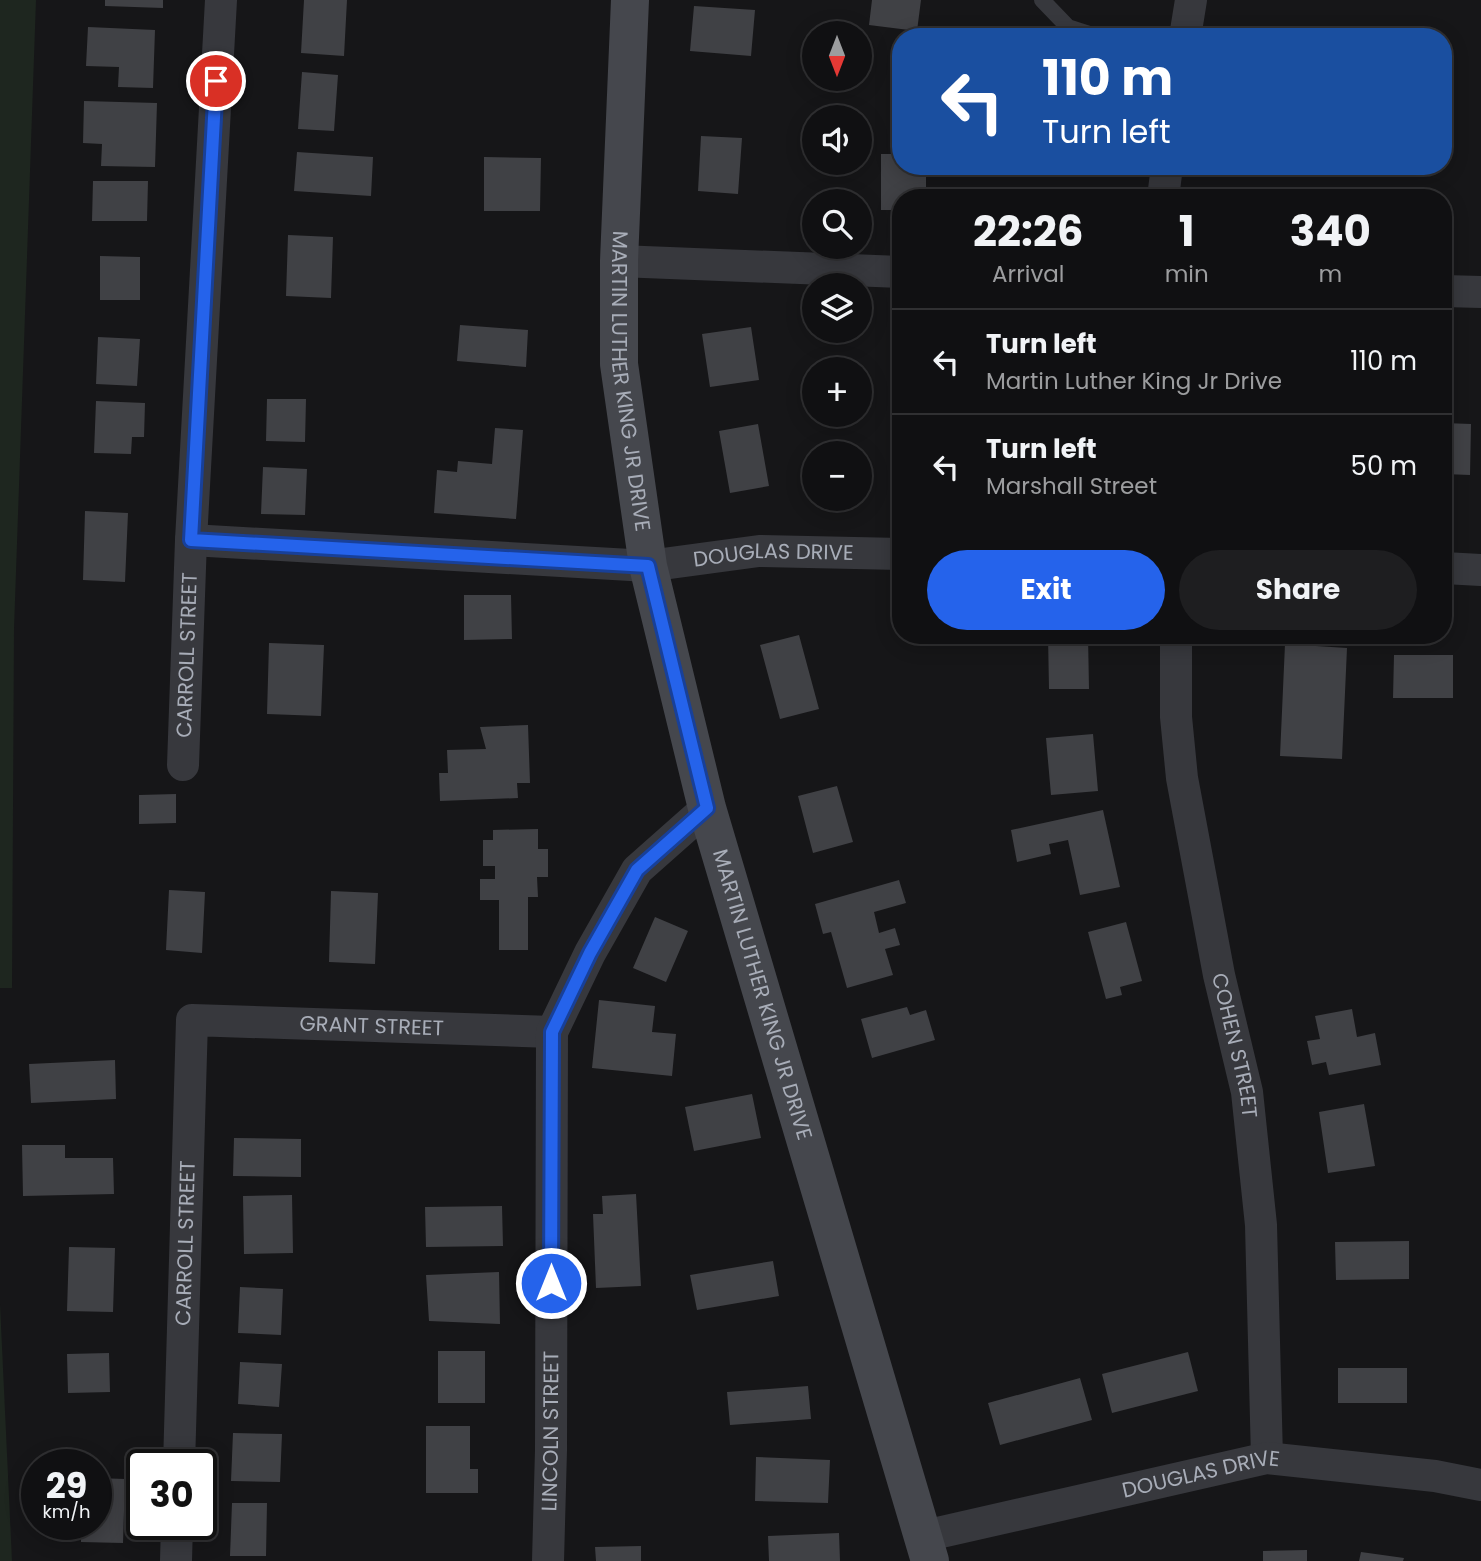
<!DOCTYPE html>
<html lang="en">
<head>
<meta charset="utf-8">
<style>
  :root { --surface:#101012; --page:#1e1e20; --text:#f1f3f6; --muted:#9c9d9f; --line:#303032; --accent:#2563eb }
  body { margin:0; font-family:Poppins,sans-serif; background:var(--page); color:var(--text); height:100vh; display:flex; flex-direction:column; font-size:26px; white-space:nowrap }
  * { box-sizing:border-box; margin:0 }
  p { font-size:23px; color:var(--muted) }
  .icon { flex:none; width:38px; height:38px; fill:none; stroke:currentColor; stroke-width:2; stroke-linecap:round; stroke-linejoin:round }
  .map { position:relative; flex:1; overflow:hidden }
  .panel { position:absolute; left:892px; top:189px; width:560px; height:455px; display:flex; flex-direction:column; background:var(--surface); border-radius:28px; box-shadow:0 4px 18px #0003,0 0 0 2px var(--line) }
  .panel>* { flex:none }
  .guide { position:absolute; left:892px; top:28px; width:560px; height:147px; border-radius:28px; box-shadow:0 4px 18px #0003,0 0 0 2px var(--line); background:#1a4fa0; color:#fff; overflow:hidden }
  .needle { width:46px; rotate:180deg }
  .buttons { position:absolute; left:802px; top:21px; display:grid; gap:14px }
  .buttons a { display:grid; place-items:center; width:70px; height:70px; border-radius:50%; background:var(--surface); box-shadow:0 4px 18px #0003,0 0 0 2px var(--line); font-size:35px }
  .speed { position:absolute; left:21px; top:1449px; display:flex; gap:14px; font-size:35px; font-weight:700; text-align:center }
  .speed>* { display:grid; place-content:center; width:91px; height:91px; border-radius:50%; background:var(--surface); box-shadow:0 4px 18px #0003,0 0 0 2px var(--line); line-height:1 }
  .speed small { font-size:18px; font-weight:400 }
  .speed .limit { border:4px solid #111; border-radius:10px; background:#fff; color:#111 }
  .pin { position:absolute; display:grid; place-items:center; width:60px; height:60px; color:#fff; margin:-30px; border:4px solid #fff; border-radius:50%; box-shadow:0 2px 7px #0007 }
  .me { position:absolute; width:77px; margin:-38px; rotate:0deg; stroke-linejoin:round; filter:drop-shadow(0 0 5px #0008) }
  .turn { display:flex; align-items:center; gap:24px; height:147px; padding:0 35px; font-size:32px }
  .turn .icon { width:91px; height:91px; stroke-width:2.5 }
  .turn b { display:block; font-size:49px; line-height:60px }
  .eta { display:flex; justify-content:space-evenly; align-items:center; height:119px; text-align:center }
  .eta b { font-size:42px; font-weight:700; line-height:49px }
  .primary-button { display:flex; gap:14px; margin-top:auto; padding:14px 35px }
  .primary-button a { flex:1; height:80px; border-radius:42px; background:var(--accent); color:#fff; font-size:28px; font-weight:700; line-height:80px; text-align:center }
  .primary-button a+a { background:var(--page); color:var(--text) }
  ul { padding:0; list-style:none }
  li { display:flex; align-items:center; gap:21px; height:105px; padding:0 35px; border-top:2px solid var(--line) }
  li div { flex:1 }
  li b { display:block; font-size:26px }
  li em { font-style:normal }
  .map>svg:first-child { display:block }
</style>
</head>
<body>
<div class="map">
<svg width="1481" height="1561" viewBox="0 0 1481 1561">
  <rect width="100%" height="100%" fill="#161618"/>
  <!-- green -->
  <path fill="#1e261f" d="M 0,0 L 36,0 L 14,629 L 12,988 L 0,988 Z
    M 0,1304 L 12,1561 L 0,1561 Z"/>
  <!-- building -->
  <path fill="#404145" d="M 105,0 L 163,0 L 163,8 L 105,6 Z
    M 304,0 L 347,0 L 344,56 L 301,53 Z
    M 872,0 L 921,0 L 917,31 L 869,25 Z
    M 694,6 L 755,10 L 751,56 L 690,51 Z
    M 88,27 L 155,30 L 153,88 L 118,87 L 119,67 L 86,66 Z
    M 302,72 L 338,75 L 334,131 L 298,129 Z
    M 84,101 L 157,103 L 155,167 L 101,166 L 102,144 L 83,143 Z
    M 701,136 L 742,138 L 738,194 L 698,191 Z
    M 297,152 L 373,157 L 371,196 L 294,191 Z
    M 881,154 L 901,154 L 901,166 L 926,166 L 926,198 L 901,198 L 901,210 L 881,210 Z
    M 484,157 L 541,158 L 540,211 L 484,211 Z
    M 1234,166 L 1295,166 L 1294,174 L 1234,171 Z
    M 93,181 L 148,181 L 147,221 L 92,221 Z
    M 288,235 L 333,237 L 331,298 L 286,296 Z
    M 100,256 L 140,257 L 140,300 L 100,300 Z
    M 460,325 L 528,330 L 526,367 L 457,361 Z
    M 751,327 L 759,380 L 710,387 L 702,334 Z
    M 98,337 L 140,339 L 137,386 L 96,384 Z
    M 267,399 L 306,399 L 305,442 L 266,441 Z
    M 96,401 L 145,403 L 144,437 L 132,437 L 131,454 L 94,453 Z
    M 1444,423 L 1471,424 L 1470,475 L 1444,474 Z
    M 758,424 L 769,486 L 730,493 L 719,431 Z
    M 495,428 L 523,430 L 516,519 L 434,513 L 437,470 L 457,472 L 458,461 L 492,464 Z
    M 263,467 L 307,469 L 305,515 L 261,514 Z
    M 85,511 L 128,513 L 125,582 L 83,580 Z
    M 464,595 L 511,595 L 512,639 L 464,640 Z
    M 799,635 L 819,709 L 780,719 L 760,645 Z
    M 1048,635 L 1088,635 L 1089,689 L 1049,689 Z
    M 269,643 L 324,645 L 321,716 L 267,714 Z
    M 1285,644 L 1347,648 L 1342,759 L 1280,756 Z
    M 1394,655 L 1453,655 L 1453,698 L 1393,698 Z
    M 528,725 L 530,783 L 517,783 L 518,798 L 440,801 L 439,773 L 448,773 L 447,750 L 486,749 L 480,727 Z
    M 1093,734 L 1098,791 L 1051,795 L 1046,738 Z
    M 837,786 L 853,842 L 813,853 L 798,796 Z
    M 176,794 L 176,823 L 139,824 L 139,795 Z
    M 1103,810 L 1120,887 L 1080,895 L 1068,840 L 1049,844 L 1051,854 L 1017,862 L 1011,830 Z
    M 538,829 L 538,849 L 548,849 L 548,877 L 537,877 L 538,897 L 528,897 L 528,950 L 499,950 L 499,900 L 480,900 L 480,879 L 495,879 L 495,866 L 483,866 L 483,840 L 493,840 L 493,830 Z
    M 899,880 L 906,903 L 874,912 L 879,933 L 895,928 L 900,945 L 885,949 L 893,975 L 847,988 L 831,932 L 823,934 L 815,904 Z
    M 169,890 L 205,892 L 202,953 L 166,950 Z
    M 331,891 L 378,893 L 375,964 L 329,962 Z
    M 655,917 L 688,931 L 666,982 L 633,968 Z
    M 1126,922 L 1142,981 L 1120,987 L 1122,995 L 1106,999 L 1088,932 Z
    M 599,1000 L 655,1006 L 652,1032 L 676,1034 L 672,1076 L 592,1068 Z
    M 907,1007 L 910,1015 L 926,1010 L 935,1040 L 872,1058 L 861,1019 Z
    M 1352,1009 L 1357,1037 L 1375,1033 L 1381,1065 L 1329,1075 L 1326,1062 L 1312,1065 L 1307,1041 L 1320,1039 L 1315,1016 Z
    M 115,1060 L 116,1099 L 31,1103 L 29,1064 Z
    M 752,1094 L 761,1138 L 694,1151 L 685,1107 Z
    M 1364,1104 L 1375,1166 L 1328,1173 L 1319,1112 Z
    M 234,1138 L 301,1139 L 301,1177 L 233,1176 Z
    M 22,1145 L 65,1145 L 65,1158 L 113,1158 L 114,1194 L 23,1196 Z
    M 636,1194 L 641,1286 L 596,1288 L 593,1214 L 603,1214 L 602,1196 Z
    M 292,1195 L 293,1253 L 244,1254 L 243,1196 Z
    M 502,1206 L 503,1246 L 426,1247 L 425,1207 Z
    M 1409,1241 L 1409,1279 L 1336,1280 L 1335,1242 Z
    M 69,1247 L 115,1248 L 113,1312 L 67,1311 Z
    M 773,1261 L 779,1296 L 697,1310 L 690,1275 Z
    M 499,1272 L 500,1324 L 429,1321 L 426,1275 Z
    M 240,1287 L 283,1289 L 281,1335 L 238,1333 Z
    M 438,1351 L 485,1351 L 485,1403 L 438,1403 Z
    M 1188,1352 L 1198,1391 L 1112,1413 L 1102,1374 Z
    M 109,1353 L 110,1392 L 68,1393 L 67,1354 Z
    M 240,1362 L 282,1364 L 279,1407 L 238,1404 Z
    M 1338,1368 L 1407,1368 L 1407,1403 L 1338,1403 Z
    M 1080,1378 L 1092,1420 L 1000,1445 L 988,1403 Z
    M 808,1386 L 811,1419 L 730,1425 L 727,1392 Z
    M 426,1426 L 470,1426 L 470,1469 L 478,1469 L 478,1493 L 426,1493 Z
    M 233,1433 L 282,1434 L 280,1482 L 231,1481 Z
    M 756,1457 L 830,1460 L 828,1503 L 755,1501 Z
    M 96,1478 L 125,1479 L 123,1543 L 81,1542 L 81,1524 L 96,1524 Z
    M 232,1503 L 267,1503 L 266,1556 L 230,1556 Z
    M 839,1533 L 840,1561 L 769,1561 L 768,1536 Z
    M 641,1546 L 641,1561 L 596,1561 L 595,1547 Z
    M 1307,1550 L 1307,1561 L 1263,1561 L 1263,1551 Z
    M 1361,1552 L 1404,1558 L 1403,1561 L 1359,1561 Z"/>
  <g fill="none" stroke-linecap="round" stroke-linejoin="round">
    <!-- lane -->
    <path stroke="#37383d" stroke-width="16" d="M 1042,0 L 1068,27 L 1099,37"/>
    <!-- street -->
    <g stroke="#37383d" stroke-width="32">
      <path d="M 1185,37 L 1191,0"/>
      <path d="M 1163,198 L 1167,166"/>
      <path d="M 619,261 L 901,272"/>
      <path d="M 1444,291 L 1481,292"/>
      <path id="s1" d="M 191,540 L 648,566 L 759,551 L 901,554"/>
      <path d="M 1444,568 L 1481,570"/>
      <path id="s2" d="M 1176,635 L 1176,717 L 1182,778 L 1219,975 L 1247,1092 L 1261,1225 L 1267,1458"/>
      <path id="s3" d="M 183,765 L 191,540 L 221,0"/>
      <path id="s4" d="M 179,1465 L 192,1020 L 552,1032"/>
      <path id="s5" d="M 924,1536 L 1267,1458 L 1435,1476 L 1481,1485"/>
      <path d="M 176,1561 L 177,1524"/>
      <path id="s6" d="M 548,1561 L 551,1450 L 552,1032 L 590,953 L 637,870 L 707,808"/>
    </g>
    <!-- secondary -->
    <path stroke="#45474d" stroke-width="38" id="s7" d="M 630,0 L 619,261 L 619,364 L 648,566 L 707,808 L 930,1561"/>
  </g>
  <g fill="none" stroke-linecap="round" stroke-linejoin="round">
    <defs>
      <path id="route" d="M 216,81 L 191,540 L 648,566 L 707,808 L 637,870 L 590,953 L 552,1032 L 551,1283"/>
    </defs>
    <!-- route casing -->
    <use href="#route" stroke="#184099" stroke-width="18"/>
    <!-- route -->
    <use href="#route" stroke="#2563eb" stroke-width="12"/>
  </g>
  <g text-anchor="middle" stroke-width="7" stroke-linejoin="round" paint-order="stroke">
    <!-- street labels -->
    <g font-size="21" fill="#a8adb8" stroke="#111113">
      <text dy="7" stroke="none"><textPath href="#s7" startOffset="382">MARTIN LUTHER KING JR DRIVE</textPath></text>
      <text dy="7" stroke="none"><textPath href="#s1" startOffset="584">DOUGLAS DRIVE</textPath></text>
      <text dy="7" stroke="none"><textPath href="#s3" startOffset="110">CARROLL STREET</textPath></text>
      <text dy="7" stroke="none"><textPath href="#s7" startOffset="1012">MARTIN LUTHER KING JR DRIVE</textPath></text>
      <text dy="7" stroke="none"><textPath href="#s4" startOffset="625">GRANT STREET</textPath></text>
      <text dy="7" stroke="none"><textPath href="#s2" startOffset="416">COHEN STREET</textPath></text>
      <text dy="7" stroke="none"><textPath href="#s4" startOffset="222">CARROLL STREET</textPath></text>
      <text dy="7" stroke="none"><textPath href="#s6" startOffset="130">LINCOLN STREET</textPath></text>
      <text dy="7" stroke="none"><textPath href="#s5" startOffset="284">DOUGLAS DRIVE</textPath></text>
    </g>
  </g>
</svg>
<div class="buttons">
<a><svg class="needle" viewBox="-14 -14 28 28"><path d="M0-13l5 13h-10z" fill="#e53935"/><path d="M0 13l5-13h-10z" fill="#9c9d9f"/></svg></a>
<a><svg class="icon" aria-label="sound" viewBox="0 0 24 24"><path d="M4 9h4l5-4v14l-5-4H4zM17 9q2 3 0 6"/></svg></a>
<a><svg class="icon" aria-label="search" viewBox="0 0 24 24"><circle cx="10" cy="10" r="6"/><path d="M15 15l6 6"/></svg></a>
<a><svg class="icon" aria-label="layers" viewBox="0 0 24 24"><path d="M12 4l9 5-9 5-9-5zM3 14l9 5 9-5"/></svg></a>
<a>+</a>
<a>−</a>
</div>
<div class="speed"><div>29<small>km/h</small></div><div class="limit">30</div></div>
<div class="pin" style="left:216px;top:81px;background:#d93025"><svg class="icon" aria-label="arrive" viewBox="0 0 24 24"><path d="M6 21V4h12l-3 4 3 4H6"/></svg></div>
<svg class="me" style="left:551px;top:1283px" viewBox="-20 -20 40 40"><circle r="17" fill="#2563eb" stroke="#fff" stroke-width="3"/><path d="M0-11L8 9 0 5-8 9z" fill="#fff"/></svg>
<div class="guide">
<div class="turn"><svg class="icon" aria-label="left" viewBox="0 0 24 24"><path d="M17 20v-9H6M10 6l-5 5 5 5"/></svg><div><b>110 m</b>Turn left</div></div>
</div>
<section class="panel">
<div class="eta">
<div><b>22:26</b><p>Arrival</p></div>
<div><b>1</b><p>min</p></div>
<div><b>340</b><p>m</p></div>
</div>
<ul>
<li><svg class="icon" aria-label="left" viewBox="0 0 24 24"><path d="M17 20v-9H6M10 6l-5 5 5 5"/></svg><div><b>Turn left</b><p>Martin Luther King Jr Drive</p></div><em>110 m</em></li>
<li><svg class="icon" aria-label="left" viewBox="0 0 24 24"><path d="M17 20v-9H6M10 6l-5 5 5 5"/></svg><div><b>Turn left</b><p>Marshall Street</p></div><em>50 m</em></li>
</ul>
<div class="primary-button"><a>Exit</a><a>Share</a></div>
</section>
</div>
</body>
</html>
